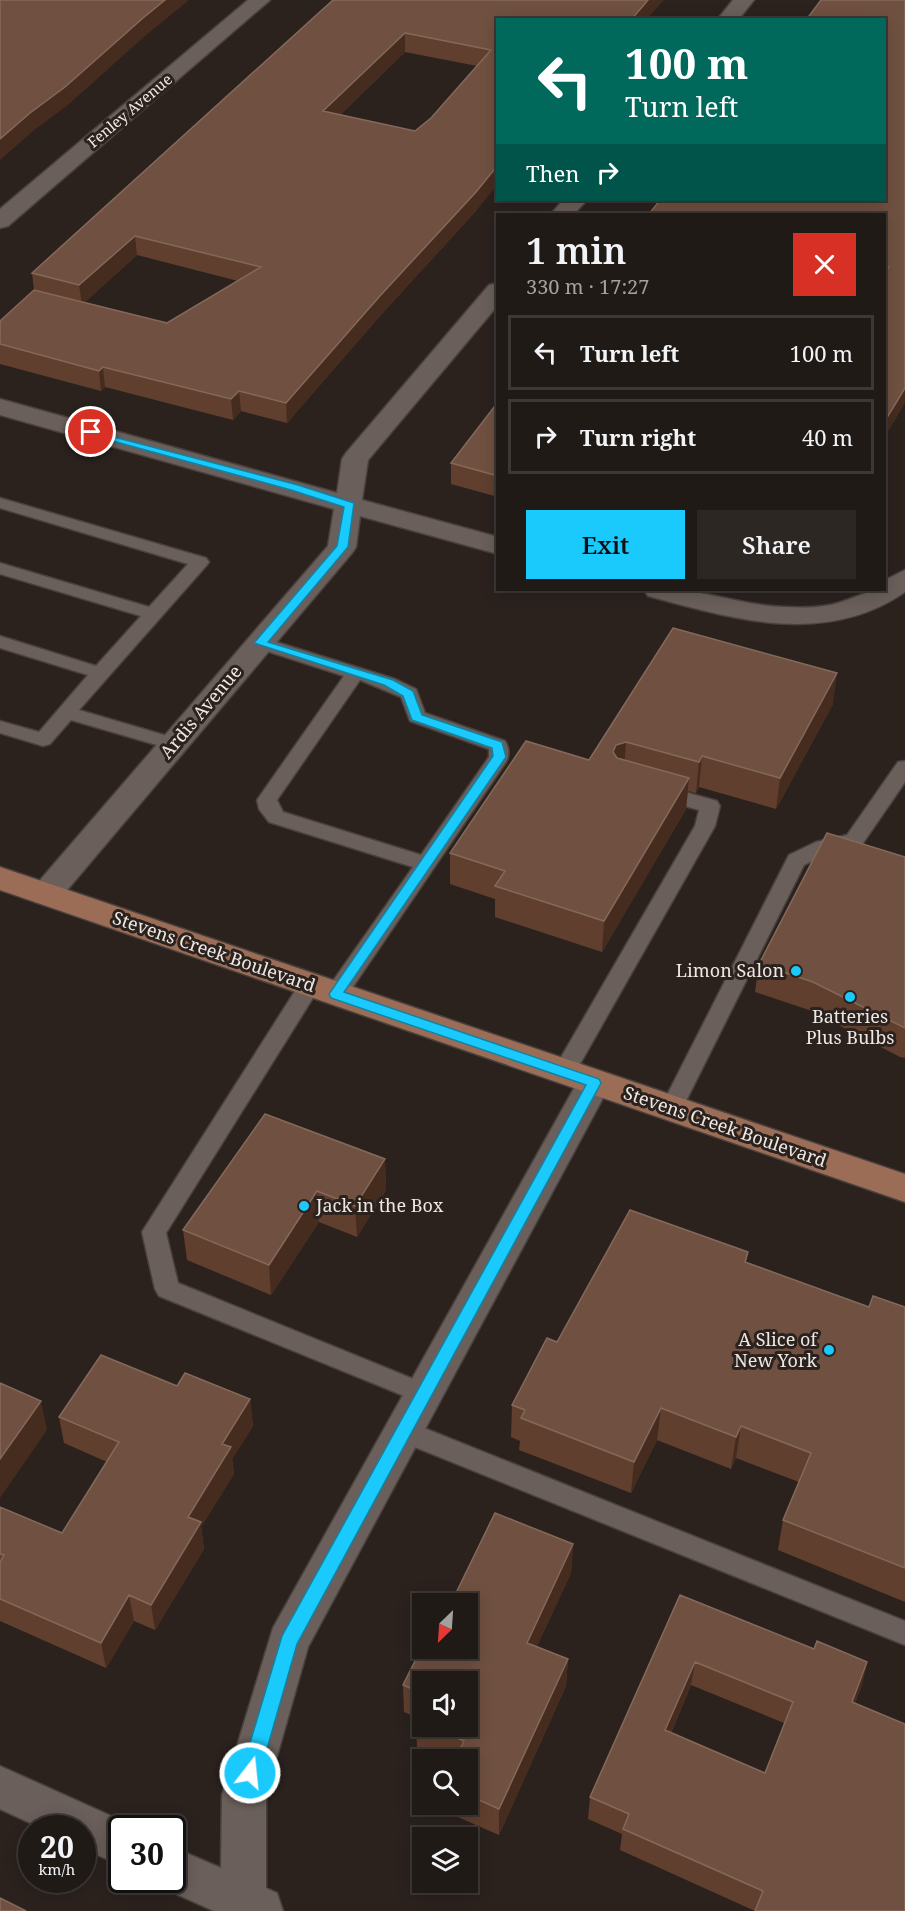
<!DOCTYPE html>
<html lang="en">
<head>
<meta charset="utf-8">
<style>
  :root { --surface:#201a16; --page:#2d2723; --text:#f1f3f6; --muted:#a2a1a1; --line:#3d3835; --accent:#1acafc }
  body { margin:0; font-family:"Noto Serif",serif; background:var(--page); color:var(--text); height:100vh; display:flex; flex-direction:column; font-size:22px; white-space:nowrap }
  * { box-sizing:border-box; margin:0 }
  p { font-size:20px; color:var(--muted) }
  .icon { flex:none; width:33px; height:33px; fill:none; stroke:currentColor; stroke-width:2; stroke-linecap:round; stroke-linejoin:round }
  .map { position:relative; flex:1; overflow:hidden }
  .details { position:absolute; left:496px; top:213px; width:390px; height:378px; display:flex; flex-direction:column; background:var(--surface); border-radius:0px; box-shadow:0 3px 15px #0003,0 0 0 2px var(--line) }
  .details>* { flex:none }
  .banner { position:absolute; left:496px; top:18px; width:390px; height:183px; border-radius:0px; box-shadow:0 3px 15px #0003,0 0 0 2px var(--line); background:#00695c; color:#fff; overflow:hidden }
  .needle { width:39px; rotate:205deg }
  .tools { position:absolute; left:412px; top:1593px; display:grid; gap:12px }
  .tools a { display:grid; place-items:center; width:66px; height:66px; border-radius:0px; background:var(--surface); box-shadow:0 3px 15px #0003,0 0 0 2px var(--line); font-size:30px }
  .speed { position:absolute; left:18px; top:1815px; display:flex; gap:12px; font-size:30px; font-weight:700; text-align:center }
  .speed>* { display:grid; place-content:center; width:78px; height:78px; border-radius:50%; background:var(--surface); box-shadow:0 3px 15px #0003,0 0 0 2px var(--line); line-height:1 }
  .speed small { font-size:15px; font-weight:400 }
  .speed .limit { border:3px solid #111; border-radius:9px; background:#fff; color:#111 }
  .pin { position:absolute; display:grid; place-items:center; width:51px; height:51px; color:#fff; margin:-26px; border:3px solid #fff; border-radius:50%; box-shadow:0 2px 6px #0007 }
  .me { position:absolute; width:66px; margin:-33px; rotate:16deg; stroke-linejoin:round; filter:drop-shadow(0 0 4px #0008) }
  .turn { display:flex; align-items:center; gap:21px; height:126px; padding:0 30px; font-size:27px }
  .turn .icon { width:78px; height:78px; stroke-width:2.5 }
  .turn b { display:block; font-size:42px; line-height:51px }
  .then { display:flex; align-items:center; height:57px; padding:0 30px; background:#0003; gap:12px; font-size:22px }
  .round { display:grid; place-items:center; flex:none; width:63px; height:63px; border-radius:0px; background:var(--page) }
  .head { display:flex; align-items:center; justify-content:space-between; height:102px; padding:0 30px }
  h1 { font-size:36px; font-weight:600; line-height:45px }
  .button { display:flex; gap:12px; margin-top:auto; padding:12px 30px }
  .button a { flex:1; height:69px; border-radius:0px; background:var(--accent); color:#111; font-size:24px; font-weight:600; line-height:69px; text-align:center }
  .button a+a { background:var(--page); color:var(--text) }
  ul { padding:0; list-style:none }
  li { display:flex; align-items:center; gap:18px; height:75px; margin:0 12px 9px; padding:0 18px; border:3px solid var(--line); border-radius:0px }
  li div { flex:1 }
  li b { display:block; font-size:22px }
  li em { font-style:normal }
  .map>svg:first-child { display:block }
</style>
</head>
<body>
<div class="map">
<svg width="905" height="1911" viewBox="0 0 905 1911">
  <rect width="100%" height="100%" fill="#2b221e"/>
  <g fill="none" stroke-linecap="round" stroke-linejoin="round">
    <defs>
      <path id="service" d="M 0,498 L 206,558 L 209,562 L 206,566 L 79,710 L 181,740 L 184,744 L 181,748 L 174,750 L 71,720 L 50,744 L 43,746 L 0,733 L 0,721 L 39,732 L 88,675 L 0,648 L 0,636 L 96,666 L 141,616 L 0,574 L 0,563 L 149,607 L 188,564 L 0,508 Z
        M 260,637 L 395,679 L 416,689 L 425,713 L 505,741 C 509,747 510,755 506,762 L 344,1000 L 336,1002 L 328,1000 L 325,994 L 328,988 L 413,867 L 269,822 L 259,809 L 257,800 L 344,676 L 254,647 L 251,643 L 254,639 ZM 360,680 L 401,697 L 410,721 L 489,749 L 489,757 L 421,855 L 283,812 L 277,800 Z
        M 905,761 L 905,782 L 861,846 L 828,853 L 804,865 L 679,1115 L 671,1118 L 663,1115 L 660,1109 L 789,855 L 816,842 L 847,835 L 898,762 Z
        M 660,785 L 717,801 L 720,806 L 715,826 L 572,1078 L 564,1080 L 556,1078 L 553,1072 L 556,1066 L 695,826 L 699,810 L 653,797 L 650,792 L 653,787 Z
        M 310,977 L 318,980 L 321,985 L 166,1233 L 178,1283 L 433,1387 L 436,1394 L 433,1401 L 424,1404 L 159,1296 L 155,1289 L 142,1232 L 302,980 Z
        M 404,1420 L 905,1621 L 905,1645 L 395,1439 L 392,1431 L 395,1423 Z"/>
      <path id="minor" d="M 248,0 L 270,0 L 8,226 L 0,228 L 0,209 Z
        M 733,0 L 754,0 L 738,20 L 717,20 Z
        M 563,200 L 587,200 L 574,214 L 551,214 Z
        M 498,283 L 498,305 L 368,460 L 362,500 L 498,537 L 498,554 L 360,516 L 356,547 L 352,553 L 57,902 L 46,905 L 35,902 L 30,894 L 35,886 L 328,546 L 334,509 L 0,415 L 0,399 L 337,493 L 342,459 L 346,453 L 489,285 Z
        M 905,570 L 905,592 C 825,647 734,619 648,596 L 644,590 C 692,584 738,606 786,607 C 804,608 824,608 841,602 C 857,597 868,590 885,590 L 885,580 Z
        M 594,1070 L 606,1074 L 611,1083 L 308,1647 L 266,1795 L 266,1888 L 277,1893 L 283,1911 L 214,1911 L 156,1885 L 154,1880 L 172,1880 L 172,1847 L 221,1868 L 222,1795 L 273,1628 L 582,1074 Z
        M 0,1766 L 138,1828 L 122,1828 L 122,1866 L 82,1848 L 82,1828 L 41,1828 L 0,1809 Z"/>
      <path id="primary" d="M 0,867 L 905,1174 L 905,1202 L 0,890 Z"/>
    </defs>
    <!-- service casing -->
    <use href="#service" stroke="#48413d" stroke-width="3"/>
    <!-- minor casing -->
    <use href="#minor" stroke="#48413d" stroke-width="3"/>
    <!-- primary casing -->
    <use href="#primary" stroke="#48413d" stroke-width="3"/>
    <!-- service -->
    <use href="#service" fill="#6a5f5a" fill-rule="evenodd"/>
    <!-- minor -->
    <use href="#minor" fill="#6a5f5a" fill-rule="evenodd"/>
    <!-- primary -->
    <use href="#primary" fill="#9c6d56" fill-rule="evenodd"/>
  </g>
  <!-- wall -->
  <path fill="#613f2e" fill-rule="evenodd" d="M 333,0 L 498,20 L 476,211 L 379,317 L 287,423 L 241,411 L 233,420 L 105,387 L 101,391 L 0,364 L 0,321 L 34,290 L 32,273 ZM 405,52 L 477,66 L 431,118 L 415,131 L 340,115 ZM 137,255 L 238,281 L 167,323 L 85,302 Z
    M 498,402 L 498,497 L 451,484 L 451,463 Z
    M 673,628 L 833,704 L 776,809 L 699,787 L 696,793 L 688,791 L 686,809 L 602,952 L 495,917 L 495,899 L 450,884 L 450,853 L 589,760 Z
    M 905,857 L 905,1058 L 900,1057 L 809,1010 L 755,992 L 759,964 Z
    M 385,1159 L 386,1190 L 357,1237 L 319,1222 L 271,1295 L 187,1260 L 183,1230 Z
    M 748,1252 L 746,1263 L 869,1307 L 905,1307 L 905,1602 L 778,1550 L 783,1520 L 799,1482 L 736,1458 L 731,1469 L 657,1440 L 631,1493 L 519,1450 L 520,1441 L 511,1437 L 512,1405 L 557,1342 Z
    M 177,1386 L 250,1399 L 253,1426 L 232,1459 L 234,1474 L 201,1527 L 204,1549 L 155,1630 L 134,1621 L 106,1668 L 0,1621 L 0,1507 L 62,1533 L 107,1462 L 64,1443 L 59,1417 Z
    M 573,1544 L 571,1573 L 537,1646 L 568,1659 L 566,1686 L 499,1835 L 444,1811 L 443,1804 L 468,1804 L 468,1760 L 443,1760 L 417,1748 L 416,1721 L 418,1718 L 404,1712 L 403,1685 L 454,1597 ZM 423,1682 L 468,1726 L 423,1726 Z
    M 680,1595 L 814,1649 L 867,1662 L 862,1685 L 855,1703 L 755,1911 L 620,1850 L 622,1834 L 588,1819 L 590,1797 ZM 691,1685 L 784,1723 L 765,1773 L 671,1733 Z"/>
  <!-- shaded-wall -->
  <path fill="#452c1f" d="M 165,0 L 189,0 L 145,36 L 68,105 L 33,131 L 0,160 L 0,139 Z
    M 648,0 L 664,0 L 646,20 L 631,20 Z
    M 405,33 L 405,52 L 324,130 L 323,111 Z
    M 498,165 L 498,184 L 476,211 L 379,317 L 287,423 L 286,403 L 379,297 Z
    M 135,236 L 137,255 L 82,305 L 79,285 Z
    M 103,367 L 105,387 L 101,391 L 99,371 Z
    M 905,388 L 905,403 L 885,437 L 885,421 Z
    M 239,391 L 241,411 L 233,420 L 231,399 Z
    M 837,673 L 833,704 L 776,809 L 780,778 Z
    M 626,742 L 624,773 L 613,752 L 616,745 Z
    M 702,756 L 699,787 L 696,793 L 699,762 Z
    M 689,778 L 686,809 L 602,952 L 604,921 Z
    M 385,1159 L 386,1190 L 357,1237 L 355,1206 Z
    M 317,1191 L 319,1222 L 271,1295 L 269,1265 Z
    M 250,1399 L 253,1426 L 232,1459 L 234,1474 L 201,1527 L 204,1549 L 155,1630 L 151,1605 L 188,1517 L 222,1444 Z
    M 41,1401 L 47,1430 L 0,1498 L 0,1459 Z
    M 661,1408 L 657,1440 L 631,1493 L 634,1462 Z
    M 741,1426 L 736,1458 L 731,1469 L 736,1437 Z
    M 573,1544 L 571,1573 L 526,1670 L 527,1643 Z
    M 129,1595 L 134,1621 L 106,1668 L 101,1643 Z
    M 568,1659 L 566,1686 L 499,1835 L 499,1809 Z
    M 695,1662 L 691,1685 L 662,1753 L 665,1730 Z
    M 867,1662 L 862,1685 L 847,1725 L 852,1702 Z"/>
  <!-- building -->
  <path fill="#705141" stroke="#84695b" stroke-width="1.5" fill-rule="evenodd" d="M 0,0 L 165,0 L 143,18 L 65,87 L 30,113 L 0,139 Z
    M 333,0 L 648,0 L 631,20 L 498,20 L 498,165 L 476,192 L 379,297 L 286,403 L 239,391 L 231,399 L 103,367 L 99,371 L 0,344 L 0,321 L 34,290 L 167,323 L 261,267 L 135,236 L 79,285 L 32,273 ZM 405,33 L 491,50 L 431,118 L 415,131 L 323,111 Z
    M 821,0 L 905,0 L 905,388 L 885,421 L 885,273 L 889,267 L 885,266 L 885,214 L 649,214 L 660,200 L 885,200 L 885,20 L 806,20 Z
    M 498,402 L 498,476 L 451,463 Z
    M 673,628 L 837,673 L 780,778 L 702,756 L 699,762 L 626,742 L 616,745 L 613,752 L 617,758 L 689,778 L 604,921 L 495,886 L 505,871 L 450,853 L 526,741 L 589,760 Z
    M 827,833 L 905,857 L 905,1028 L 813,982 L 759,964 Z
    M 265,1114 L 385,1159 L 355,1206 L 317,1191 L 269,1265 L 183,1230 Z
    M 630,1210 L 748,1252 L 745,1262 L 869,1307 L 873,1296 L 905,1307 L 905,1568 L 783,1520 L 811,1453 L 741,1426 L 736,1437 L 661,1408 L 634,1462 L 521,1418 L 525,1410 L 512,1405 L 547,1338 L 557,1342 Z
    M 101,1355 L 177,1386 L 185,1373 L 250,1399 L 222,1444 L 231,1447 L 188,1517 L 201,1522 L 151,1605 L 129,1595 L 101,1643 L 0,1599 L 0,1562 L 4,1555 L 0,1554 L 0,1507 L 62,1533 L 119,1442 L 59,1417 Z
    M 0,1383 L 41,1401 L 0,1459 Z
    M 495,1513 L 573,1544 L 527,1643 L 568,1659 L 499,1809 L 468,1795 L 468,1760 L 455,1760 L 464,1741 L 428,1726 L 468,1726 L 468,1682 L 423,1682 L 423,1694 L 403,1685 L 423,1645 L 423,1648 L 468,1648 L 468,1604 L 443,1604 L 448,1594 L 454,1597 Z
    M 680,1595 L 814,1649 L 817,1641 L 867,1662 L 852,1702 L 905,1724 L 905,1911 L 755,1911 L 763,1891 L 623,1829 L 629,1814 L 590,1797 ZM 695,1662 L 793,1702 L 765,1773 L 665,1730 Z
    M 423,1707 L 423,1724 L 416,1721 Z
    M 0,1898 L 26,1911 L 0,1911 Z"/>
  <!-- route -->
  <path fill="#1acafc" stroke="#1183a4" stroke-width="1.5" d="M 87,430 L 298,485 L 354,503 L 348,547 L 268,642 L 393,680 L 413,691 L 422,715 L 502,742 L 506,757 L 344,992 L 599,1079 L 601,1083 L 297,1644 L 260,1773 L 257,1779 L 250,1782 L 244,1779 L 241,1773 L 282,1636 L 586,1085 L 331,998 L 329,994 L 493,756 L 492,748 L 412,720 L 403,696 L 384,685 L 254,643 L 337,546 L 344,507 L 291,490 L 87,434 Z"/>
  <!-- markers -->
  <g fill="#1acafc" stroke="#2b221e" stroke-width="2">
    <circle cx="796" cy="971" r="6"/>
    <circle cx="850" cy="997" r="6"/>
    <circle cx="304" cy="1206" r="6"/>
    <circle cx="829" cy="1350" r="6"/>
  </g>
  <g text-anchor="middle" stroke-width="6" stroke-linejoin="round" paint-order="stroke">
    <!-- far-street labels -->
    <g font-size="15" fill="#eee8e5" stroke="#2b221e">
      <text transform="translate(130 111) rotate(-40)" y="5">Fenley Avenue</text>
    </g>
    <!-- street labels -->
    <g font-size="18" fill="#eee8e5" stroke="#2b221e">
      <text transform="translate(201 712) rotate(-50)" y="6">Ardis Avenue</text>
      <text transform="translate(214 952) rotate(19)" y="6">Stevens Creek Boulevard</text>
      <text transform="translate(725 1127) rotate(19)" y="6">Stevens Creek Boulevard</text>
    </g>
    <!-- poi labels -->
    <g font-size="18" fill="#eee8e5" stroke="#2b221e" text-anchor="end">
      <text x="784" y="977">Limon Salon</text>
      <text x="850" y="1023" text-anchor="middle">Batteries<tspan x="850" dy="21">Plus Bulbs</tspan></text>
      <text x="316" y="1212" text-anchor="start">Jack in the Box</text>
      <text x="817" y="1346">A Slice of<tspan x="817" dy="21">New York</tspan></text>
    </g>
  </g>
</svg>
<div class="tools">
<a><svg class="needle" viewBox="-14 -14 28 28"><path d="M0-13l5 13h-10z" fill="#e53935"/><path d="M0 13l5-13h-10z" fill="#a2a1a1"/></svg></a>
<a><svg class="icon" aria-label="sound" viewBox="0 0 24 24"><path d="M4 9h4l5-4v14l-5-4H4zM17 9q2 3 0 6"/></svg></a>
<a><svg class="icon" aria-label="search" viewBox="0 0 24 24"><circle cx="10" cy="10" r="6"/><path d="M15 15l6 6"/></svg></a>
<a><svg class="icon" aria-label="layers" viewBox="0 0 24 24"><path d="M12 4l9 5-9 5-9-5zM3 14l9 5 9-5"/></svg></a>
</div>
<div class="speed"><div>20<small>km/h</small></div><div class="limit">30</div></div>
<div class="pin" style="left:91px;top:432px;background:#d93025"><svg class="icon" aria-label="arrive" viewBox="0 0 24 24"><path d="M6 21V4h12l-3 4 3 4H6"/></svg></div>
<svg class="me" style="left:250px;top:1773px" viewBox="-20 -20 40 40"><circle r="17" fill="#1acafc" stroke="#fff" stroke-width="3"/><path d="M0-11L8 9 0 5-8 9z" fill="#fff"/></svg>
<div class="banner">
<div class="turn"><svg class="icon" aria-label="left" viewBox="0 0 24 24"><path d="M17 20v-9H6M10 6l-5 5 5 5"/></svg><div><b>100 m</b>Turn left</div></div>
<div class="then">Then<svg class="icon" aria-label="right" viewBox="0 0 24 24"><path d="M7 20v-9h11M14 6l5 5-5 5"/></svg></div>
</div>
<section class="details">
<div class="head"><div><h1>1 min</h1><p>330 m · 17:27</p></div><a class="round" style="background:#d93025;color:#fff"><svg class="icon" aria-label="close" viewBox="0 0 24 24"><path d="M6 6l12 12M18 6L6 18"/></svg></a></div>
<ul>
<li><svg class="icon" aria-label="left" viewBox="0 0 24 24"><path d="M17 20v-9H6M10 6l-5 5 5 5"/></svg><div><b>Turn left</b></div><em>100 m</em></li>
<li><svg class="icon" aria-label="right" viewBox="0 0 24 24"><path d="M7 20v-9h11M14 6l5 5-5 5"/></svg><div><b>Turn right</b></div><em>40 m</em></li>
</ul>
<div class="button"><a>Exit</a><a>Share</a></div>
</section>
</div>
</body>
</html>
